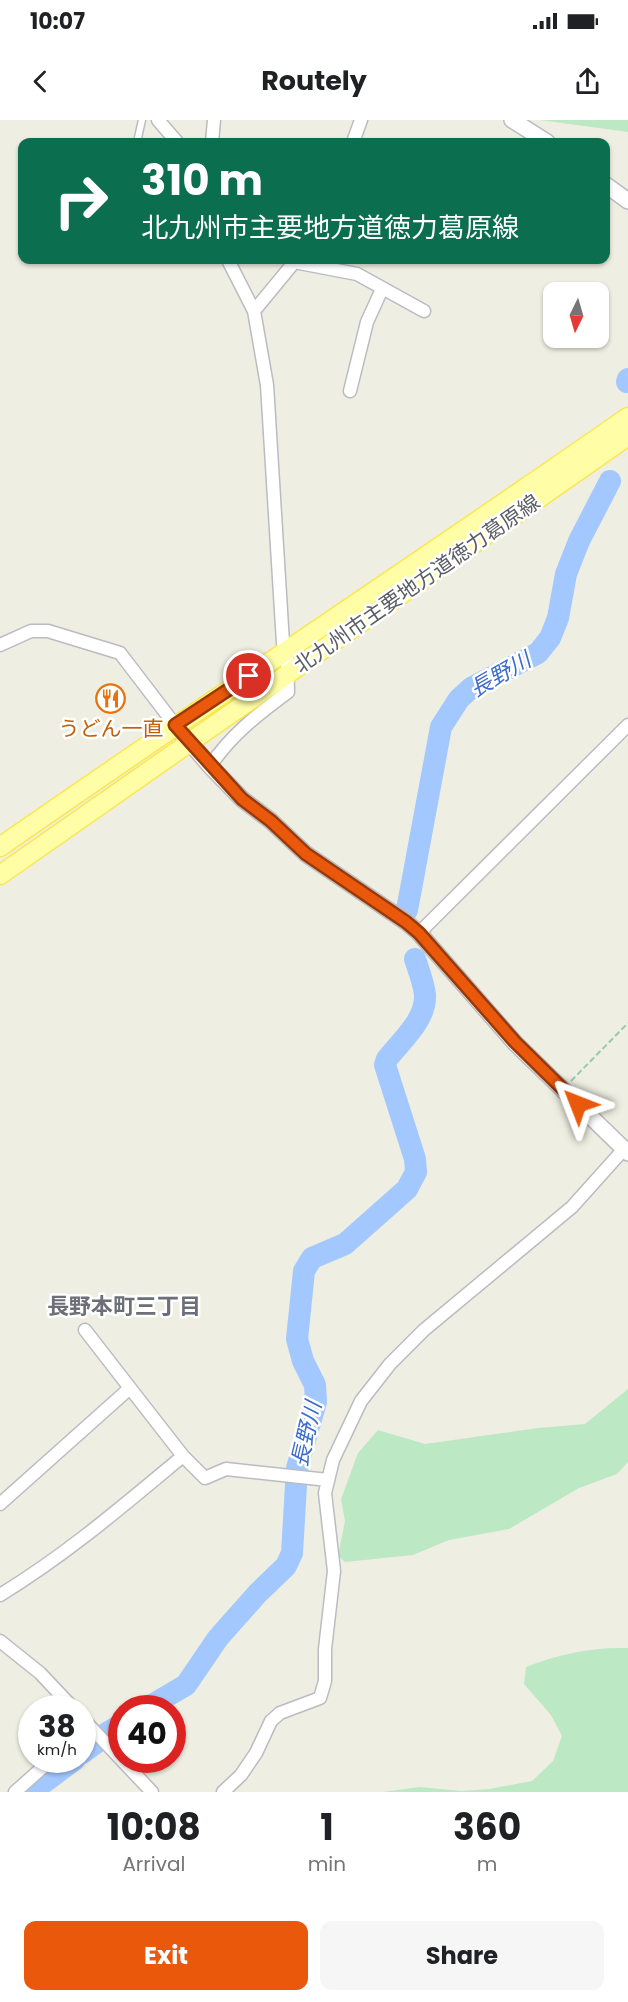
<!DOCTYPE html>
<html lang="en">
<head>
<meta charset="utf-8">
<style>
  :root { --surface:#fff; --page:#f6f6f6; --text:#202124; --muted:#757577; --accent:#ea580c }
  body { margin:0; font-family:Poppins,"Noto Sans JP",sans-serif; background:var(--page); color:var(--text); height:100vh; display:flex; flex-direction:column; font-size:22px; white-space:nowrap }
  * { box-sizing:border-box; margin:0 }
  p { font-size:20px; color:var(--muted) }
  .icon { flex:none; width:33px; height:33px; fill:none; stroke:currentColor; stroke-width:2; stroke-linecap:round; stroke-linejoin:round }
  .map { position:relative; height:1672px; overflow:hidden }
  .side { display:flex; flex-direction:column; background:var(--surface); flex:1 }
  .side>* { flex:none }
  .guide { position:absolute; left:18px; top:18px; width:592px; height:126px; border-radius:12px; box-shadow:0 2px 4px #0004; background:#0b6e4f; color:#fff; overflow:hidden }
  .needle { width:39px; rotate:185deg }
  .fabs { position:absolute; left:543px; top:162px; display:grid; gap:12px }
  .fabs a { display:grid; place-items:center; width:66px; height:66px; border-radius:12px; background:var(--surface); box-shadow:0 2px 4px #0004; font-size:30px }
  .speed { position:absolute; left:18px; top:1575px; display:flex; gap:12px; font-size:30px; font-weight:700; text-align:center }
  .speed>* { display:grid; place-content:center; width:78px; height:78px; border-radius:50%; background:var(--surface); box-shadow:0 2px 4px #0004; line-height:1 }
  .speed small { font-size:15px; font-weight:400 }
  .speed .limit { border:9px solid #d22; background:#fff; color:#111 }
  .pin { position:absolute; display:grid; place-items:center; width:51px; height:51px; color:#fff; margin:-26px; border:3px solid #fff; border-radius:50%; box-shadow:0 2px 6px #0007 }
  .me { position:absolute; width:66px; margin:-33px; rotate:315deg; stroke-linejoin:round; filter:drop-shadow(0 0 4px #0008) }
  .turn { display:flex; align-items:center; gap:21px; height:126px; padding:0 24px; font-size:27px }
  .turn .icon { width:78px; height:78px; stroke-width:2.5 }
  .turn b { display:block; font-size:42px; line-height:51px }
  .eta { display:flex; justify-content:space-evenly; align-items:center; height:102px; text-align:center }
  .eta b { font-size:36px; font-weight:700; line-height:42px }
  .primary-button { display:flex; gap:12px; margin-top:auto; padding:12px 24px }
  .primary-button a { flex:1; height:69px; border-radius:12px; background:var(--accent); color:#fff; font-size:24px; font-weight:700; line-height:69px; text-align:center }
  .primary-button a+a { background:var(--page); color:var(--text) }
  .status { display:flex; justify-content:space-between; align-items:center; height:42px; padding:0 30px; background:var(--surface); direction:ltr }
  .status svg { height:16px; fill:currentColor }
  header { display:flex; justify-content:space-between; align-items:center; height:78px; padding:0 24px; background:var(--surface); font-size:27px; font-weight:700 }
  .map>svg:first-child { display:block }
</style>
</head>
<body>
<div class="status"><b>10:07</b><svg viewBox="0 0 49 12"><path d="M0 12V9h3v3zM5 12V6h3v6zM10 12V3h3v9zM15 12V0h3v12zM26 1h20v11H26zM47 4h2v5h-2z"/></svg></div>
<header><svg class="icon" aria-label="back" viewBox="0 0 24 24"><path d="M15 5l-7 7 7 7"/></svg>Routely<svg class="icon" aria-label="share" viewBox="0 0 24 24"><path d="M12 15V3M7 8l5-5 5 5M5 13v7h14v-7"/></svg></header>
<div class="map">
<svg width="628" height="1672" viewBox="0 0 628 1672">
  <rect width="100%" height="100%" fill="#efeee2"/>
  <!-- green -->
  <path fill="#bde8c4" d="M 540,0 L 628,0 L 628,12 Z
    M 628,1269 L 628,1342 L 617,1354 L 579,1368 L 509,1409 L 449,1420 L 413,1435 L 345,1442 L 338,1436 L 345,1401 L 341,1379 L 358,1333 L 378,1310 L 425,1324 L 538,1308 L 585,1304 Z
    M 628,1528 L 628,1672 L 382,1672 L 420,1667 L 461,1671 L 489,1669 L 532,1661 L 553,1641 L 562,1616 L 551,1595 L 524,1564 L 526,1547 C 558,1534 593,1527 628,1528 Z"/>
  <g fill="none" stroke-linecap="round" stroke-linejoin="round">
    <!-- river -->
    <path stroke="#a2c8ff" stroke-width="22" d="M 627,262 L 628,259
      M 407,790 L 441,607 L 459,579 L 471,568 L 538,533 L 550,518 L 558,498 L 566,454 L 579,421 L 610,361
      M 147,1588 L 186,1565 L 218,1518 L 258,1473 L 286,1446 L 292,1433 L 297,1348 L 316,1282 L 315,1265 L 303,1241 L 297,1219 L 304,1151 L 312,1138 L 345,1124 L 407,1069 L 416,1052 L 415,1039 L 385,945 L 387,939 C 402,920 426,900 425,875 C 424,864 419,851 415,839
      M 82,1633 L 100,1620 L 102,1616 L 122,1604
      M 31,1672 L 74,1640"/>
    <defs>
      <path id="service" d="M 137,22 L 142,0"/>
      <path id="minor" d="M 158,0 L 177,22
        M 212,22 L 214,0
        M 353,22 L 361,0
        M 294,142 L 357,154 L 424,191
        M 254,191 L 296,140
        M 350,271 L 367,202 L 382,169
        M 0,525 L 31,511 L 48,511 L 120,533 L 175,605
        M 210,646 C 232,614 257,595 288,572 L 287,532 L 283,523 L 267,265 L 254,191 L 228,140
        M 419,813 L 628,605
        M 130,1268 L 183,1336 L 205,1358 L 226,1349 L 328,1360
        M 0,1384 L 130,1268 L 85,1210
        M 0,1475 C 66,1435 124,1385 183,1336
        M 0,1521 L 40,1553 L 73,1588
        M 82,1598 L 152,1672
        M 82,1617 L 93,1610
        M 15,1672 L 51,1640
        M 223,1672 L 241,1655 L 256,1633 L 271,1601 L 280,1593 L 320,1578 L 325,1561 L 325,1529 L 334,1451 L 325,1373 L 333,1340 L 361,1281 L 390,1244 L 424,1210 L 572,1087 L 624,1029"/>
      <path id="tertiary" d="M 512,0 L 547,22
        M 606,65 L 628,81
        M 175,605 L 210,646 L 242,679 L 271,701 L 306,734 L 406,802 L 419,813 L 515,923 L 628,1033"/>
      <path id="primary" d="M 0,727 C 208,582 420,442 628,297
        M 0,755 L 628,316"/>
    </defs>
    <!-- service casing -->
    <use href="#service" stroke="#babcc2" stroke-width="9"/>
    <!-- minor casing -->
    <use href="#minor" stroke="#babcc2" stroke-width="15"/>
    <!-- tertiary casing -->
    <use href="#tertiary" stroke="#babcc2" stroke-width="18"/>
    <!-- primary casing -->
    <use href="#primary" stroke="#fce64f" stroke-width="21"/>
    <!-- path -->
    <path stroke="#95caac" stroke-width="2" stroke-dasharray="6 3" stroke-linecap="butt" d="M 571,961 L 628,903"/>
    <!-- service -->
    <use href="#service" stroke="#fff" stroke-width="6"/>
    <!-- minor -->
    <use href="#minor" stroke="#fff" stroke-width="12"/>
    <!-- tertiary -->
    <use href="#tertiary" stroke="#fff" stroke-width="15"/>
    <!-- primary -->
    <use href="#primary" stroke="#fffea7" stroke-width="18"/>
  </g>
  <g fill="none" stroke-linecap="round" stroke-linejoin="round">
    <defs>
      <path id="route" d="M 249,556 L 175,605 L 242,679 L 271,701 L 306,734 L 406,802 L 419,813 L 515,922 L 578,984"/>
    </defs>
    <!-- route casing -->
    <use href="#route" stroke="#983908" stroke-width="15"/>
    <!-- route -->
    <use href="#route" stroke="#ea580c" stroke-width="10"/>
  </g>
  <!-- icons -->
  <defs>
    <symbol id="restaurant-ring" viewBox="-11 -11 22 22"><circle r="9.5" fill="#fff" stroke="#e8710a" stroke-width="1.5"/><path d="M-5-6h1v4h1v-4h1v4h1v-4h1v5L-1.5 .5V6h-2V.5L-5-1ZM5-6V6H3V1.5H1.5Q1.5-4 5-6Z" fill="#e8710a"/></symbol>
  </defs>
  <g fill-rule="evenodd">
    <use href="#restaurant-ring" x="94" y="562" width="33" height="33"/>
  </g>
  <g text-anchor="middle" stroke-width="5" stroke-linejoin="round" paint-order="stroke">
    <!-- street labels -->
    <g font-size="21" fill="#5b5e64" stroke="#fff">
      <text transform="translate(417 464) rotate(-35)" y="7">北九州市主要地方道徳力葛原線</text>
    </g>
    <!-- food labels -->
    <g font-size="21" fill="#c56008" stroke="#fff">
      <text x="111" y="616">うどん一直</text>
    </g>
    <!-- water labels -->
    <g font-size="22" font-style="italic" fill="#3c6ccc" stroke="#fff">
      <text transform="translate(500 554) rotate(-30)" y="8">長野川</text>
      <text transform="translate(306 1314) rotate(-77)" y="8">長野川</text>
    </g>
    <!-- neighbourhood labels -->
    <g font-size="22" font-weight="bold" fill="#6c6f77" stroke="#fff">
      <text x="124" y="1194">長野本町三丁目</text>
    </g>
  </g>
</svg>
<div class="fabs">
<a><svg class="needle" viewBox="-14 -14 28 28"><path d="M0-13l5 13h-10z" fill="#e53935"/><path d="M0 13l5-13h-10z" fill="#757577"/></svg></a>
</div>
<div class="speed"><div>38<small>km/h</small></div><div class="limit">40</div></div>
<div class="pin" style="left:249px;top:556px;background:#d93025"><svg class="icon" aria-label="arrive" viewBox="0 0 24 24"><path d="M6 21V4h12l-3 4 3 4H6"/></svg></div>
<svg class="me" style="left:578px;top:984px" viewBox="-20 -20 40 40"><path d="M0-17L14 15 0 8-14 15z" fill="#ea580c" stroke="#fff" stroke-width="4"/></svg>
<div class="guide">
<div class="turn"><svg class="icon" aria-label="right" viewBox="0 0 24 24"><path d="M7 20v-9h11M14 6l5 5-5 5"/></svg><div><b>310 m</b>北九州市主要地方道徳力葛原線</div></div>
</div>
</div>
<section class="side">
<div class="eta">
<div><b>10:08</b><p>Arrival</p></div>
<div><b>1</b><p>min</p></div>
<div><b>360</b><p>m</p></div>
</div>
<div class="primary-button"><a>Exit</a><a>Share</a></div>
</section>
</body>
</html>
